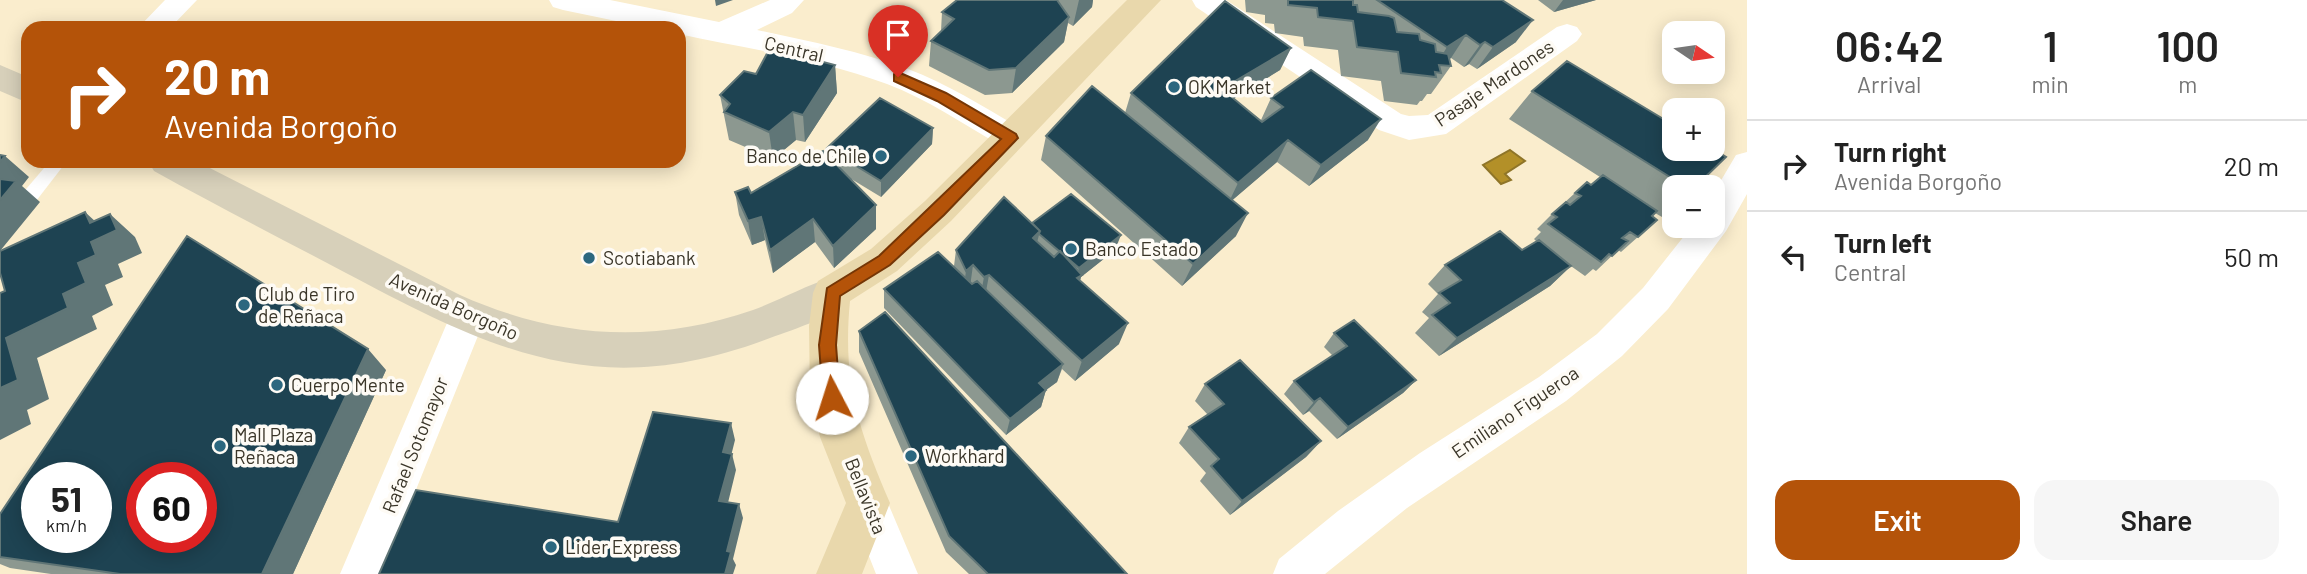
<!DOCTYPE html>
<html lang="en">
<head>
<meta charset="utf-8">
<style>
  :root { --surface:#fff; --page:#f6f6f6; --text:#222; --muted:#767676; --line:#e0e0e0; --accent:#b45309 }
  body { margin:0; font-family:Barlow,sans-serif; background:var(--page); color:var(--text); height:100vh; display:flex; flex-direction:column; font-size:26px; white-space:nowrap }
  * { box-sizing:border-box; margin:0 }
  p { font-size:23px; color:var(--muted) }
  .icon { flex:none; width:38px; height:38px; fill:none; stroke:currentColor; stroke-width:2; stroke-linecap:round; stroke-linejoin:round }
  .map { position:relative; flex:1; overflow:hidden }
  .side { display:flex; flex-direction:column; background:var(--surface); width:560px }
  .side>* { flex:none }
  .banner { position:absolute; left:21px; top:21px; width:665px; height:147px; border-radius:21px; box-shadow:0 4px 18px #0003; background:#b45309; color:#fff; overflow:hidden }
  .needle { width:46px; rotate:103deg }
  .buttons { position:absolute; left:1662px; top:21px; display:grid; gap:14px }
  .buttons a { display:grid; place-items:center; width:63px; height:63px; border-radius:14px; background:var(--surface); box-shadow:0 4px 18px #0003; font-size:35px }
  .speed { position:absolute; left:21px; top:462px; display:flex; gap:14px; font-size:35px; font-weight:700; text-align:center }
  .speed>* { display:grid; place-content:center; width:91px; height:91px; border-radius:50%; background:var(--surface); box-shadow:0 4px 18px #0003; line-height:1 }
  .speed small { font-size:18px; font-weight:400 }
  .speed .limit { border:10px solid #d22; background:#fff; color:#111 }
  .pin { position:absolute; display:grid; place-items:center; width:60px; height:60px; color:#fff; margin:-72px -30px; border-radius:50% 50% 50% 0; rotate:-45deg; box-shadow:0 0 7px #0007 }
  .pin .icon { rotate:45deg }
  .me { position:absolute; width:77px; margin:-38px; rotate:355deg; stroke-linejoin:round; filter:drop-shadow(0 0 5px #0008) }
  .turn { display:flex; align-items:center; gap:24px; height:147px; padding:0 28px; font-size:32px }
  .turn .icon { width:91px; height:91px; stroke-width:2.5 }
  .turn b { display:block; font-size:49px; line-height:60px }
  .eta { display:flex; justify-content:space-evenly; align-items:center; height:119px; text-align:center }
  .eta b { font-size:42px; font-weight:600; line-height:49px }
  .button { display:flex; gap:14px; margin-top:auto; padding:14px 28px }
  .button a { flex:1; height:80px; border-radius:21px; background:var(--accent); color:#fff; font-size:28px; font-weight:600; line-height:80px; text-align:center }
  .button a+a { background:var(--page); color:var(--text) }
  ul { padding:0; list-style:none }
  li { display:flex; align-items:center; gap:21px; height:91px; padding:0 28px; border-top:2px solid var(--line) }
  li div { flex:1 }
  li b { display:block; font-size:26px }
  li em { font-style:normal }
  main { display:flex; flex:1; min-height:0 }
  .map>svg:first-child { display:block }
</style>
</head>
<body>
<main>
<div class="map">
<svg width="1747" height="574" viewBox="0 0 1747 574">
  <rect width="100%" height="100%" fill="#faedcd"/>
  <!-- water -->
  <path fill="#b39028" stroke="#8f7528" stroke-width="2" d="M 1510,150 L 1525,161 L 1505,174 L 1511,180 L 1501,184 L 1483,165 Z"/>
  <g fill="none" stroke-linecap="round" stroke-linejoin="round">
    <!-- lane -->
    <path fill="#fff" fill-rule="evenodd" d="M 50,161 L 67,161 L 33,205 L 21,205 L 19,200 L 21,195 Z"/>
    <!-- street -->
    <path fill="#fff" fill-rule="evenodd" d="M 165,0 L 197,0 L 170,28 L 138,28 Z
      M 549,0 L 610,0 L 719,22 L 770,0 L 804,0 L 792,13 L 757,30 C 808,41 859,51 908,69 C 948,84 985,108 1022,129 L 1027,137 L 1022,145 L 1011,149 L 1000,145 C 963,124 927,99 887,84 C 821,59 748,49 679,34 L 679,28 L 650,28 L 563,10 L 553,7 Z
      M 1192,0 L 1226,0 L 1401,114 L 1409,116 L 1428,115 L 1557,27 L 1567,24 L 1577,27 L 1582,34 L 1577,41 L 1446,134 L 1409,140 L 1379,130 L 1196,7 Z
      M 1747,152 L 1747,194 L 1726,231 L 1668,309 L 1622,356 L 1566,401 L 1407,508 L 1325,574 L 1273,574 L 1279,559 L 1338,511 L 1420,453 L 1539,377 L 1597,334 L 1643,288 L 1692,226 L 1713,226 L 1713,194 L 1736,155 Z
      M 468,301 L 481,305 L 486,316 L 382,574 L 340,574 L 450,316 L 455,305 Z
      M 868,484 L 882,489 L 918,574 L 876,574 L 848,503 L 854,489 Z"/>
    <!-- secondary -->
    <path fill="#d7d0ba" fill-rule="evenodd" d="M 0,65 L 28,77 L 28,103 L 0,91 Z
      M 148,161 L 196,161 L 460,295 C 556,338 652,345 753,310 C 780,300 805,286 832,277 L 846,281 L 851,293 C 840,316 794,329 770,338 C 600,403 495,352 346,273 C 282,239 217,206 154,171 Z"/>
    <!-- primary -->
    <path fill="#e9d8ac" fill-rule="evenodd" d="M 1127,0 L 1161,0 L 951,221 L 897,271 L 850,301 C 842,383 859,430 890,503 L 862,574 L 816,574 L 846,503 L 820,437 L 810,394 L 809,326 L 813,293 L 818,281 L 871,249 L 925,201 Z"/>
  </g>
  <!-- wall -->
  <path fill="#8c9890" d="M 957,0 L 1093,0 L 1092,7 L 1073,26 L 1068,23 L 1064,42 L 1012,93 L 985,95 L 929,66 L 931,41 L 941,31 L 942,12 Z
    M 1245,0 L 1502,0 L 1516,42 L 1477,69 L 1469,64 L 1464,67 L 1451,58 L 1449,59 L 1451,66 L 1431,94 L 1427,94 L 1422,101 L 1420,101 L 1417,105 L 1384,101 L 1381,81 L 1341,76 L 1338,50 L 1304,46 L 1303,37 L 1275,33 L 1274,24 L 1265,23 L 1265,15 L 1246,12 Z
    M 1538,0 L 1596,0 L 1554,12 Z
    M 1291,48 L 1280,70 L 1233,99 L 1261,120 L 1271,98 L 1368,140 L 1309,186 L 1277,162 L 1232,200 L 1236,236 L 1182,286 L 1041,160 L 1046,136 L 1125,113 L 1131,93 Z
    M 835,65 L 837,93 L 805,142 L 796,140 L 773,159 L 729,140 L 720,95 Z
    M 1532,91 L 1695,187 L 1675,187 L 1675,206 L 1662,217 L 1655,213 L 1652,216 L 1657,220 L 1621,252 L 1618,250 L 1596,271 L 1593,269 L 1585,276 L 1568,264 L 1571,266 L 1550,286 L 1439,356 L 1415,333 L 1429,318 L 1422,312 L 1438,294 L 1428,284 L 1445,265 L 1522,250 L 1536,241 L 1534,239 L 1541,232 L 1537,229 L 1552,214 L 1575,193 L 1591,185 L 1600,177 L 1509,119 Z
    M 933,128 L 932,144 L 881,197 L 848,177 L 876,205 L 876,229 L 834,268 L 815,242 L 773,273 L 765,240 L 752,245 L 739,215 L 735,192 L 751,193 L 827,155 L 827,148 Z
    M 1032,223 L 1115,250 L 1081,277 L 1080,281 L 1119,344 L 1075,381 L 1062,369 L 1057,382 L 1046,390 L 1041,407 L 1006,435 L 884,308 L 884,289 L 954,266 L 956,250 Z
    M 859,331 L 1127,574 L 969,574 L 946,552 L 859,352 Z
    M 1334,333 L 1416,380 L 1403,393 L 1337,439 L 1309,411 L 1303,415 L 1284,394 L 1294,381 L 1333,356 L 1324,347 Z
    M 386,370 L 293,574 L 51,574 L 10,568 L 0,564 L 0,514 Z
    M 1205,384 L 1321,441 L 1306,457 L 1230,515 L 1200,481 L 1206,473 L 1179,443 L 1189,427 L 1208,415 L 1195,401 Z"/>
  <!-- shaded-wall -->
  <path fill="#607677" d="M 715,0 L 733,0 L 716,6 Z
    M 1079,0 L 1093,0 L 1092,7 L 1073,26 Z
    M 1563,0 L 1596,0 L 1554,12 Z
    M 1069,17 L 1064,42 L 1012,93 L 1016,68 Z
    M 1533,20 L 1516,42 L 1477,69 L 1493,47 Z
    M 1466,35 L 1451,58 L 1433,70 L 1447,47 Z
    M 1485,42 L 1469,64 L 1464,67 L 1480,45 Z
    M 1291,48 L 1280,70 L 1213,111 L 1222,89 Z
    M 835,65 L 837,93 L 805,142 L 803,115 Z
    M 793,112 L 796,140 L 773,159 L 769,132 Z
    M 1381,119 L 1368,140 L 1309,186 L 1321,165 Z
    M 933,128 L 932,144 L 881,197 L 881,181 Z
    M 1288,140 L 1277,162 L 1228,204 L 1238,183 Z
    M 5,156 L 29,177 L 22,186 L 40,202 L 0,251 L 0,162 Z
    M 876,205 L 876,229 L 834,268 L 833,246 Z
    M 85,212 L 109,234 L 110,214 L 135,237 L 142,253 L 118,264 L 123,277 L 105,285 L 113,305 L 92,316 L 97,329 L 37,358 L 49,399 L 27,410 L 31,424 L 0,440 L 0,388 L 6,338 L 63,294 L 78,263 L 91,242 L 90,223 Z
    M 1248,213 L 1236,236 L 1182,286 L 1193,264 Z
    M 761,217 L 765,240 L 752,245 L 748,221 Z
    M 813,219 L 815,242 L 773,273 L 770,250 Z
    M 1040,231 L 1034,254 L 1033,238 Z
    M 1121,235 L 1115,250 L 1081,277 L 1075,297 L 1074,282 L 1079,268 Z
    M 973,265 L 970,287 L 963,293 L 966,271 Z
    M 1571,266 L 1550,286 L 1439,356 L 1457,338 Z
    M 989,275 L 985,297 L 980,299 L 984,277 Z
    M 1128,323 L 1119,344 L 1075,381 L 1082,361 Z
    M 368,349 L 386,370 L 293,574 L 262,574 Z
    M 1063,364 L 1057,382 L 1046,390 L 1041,407 L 1006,435 L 1010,419 L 1039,383 Z
    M 1416,380 L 1403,393 L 1337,439 L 1348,427 Z
    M 1320,398 L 1309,411 L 1303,415 L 1314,402 Z
    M 731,423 L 735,440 L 730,460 L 732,454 L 736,470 L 725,515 L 719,501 L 723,452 Z
    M 1321,441 L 1306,457 L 1230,515 L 1242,501 Z
    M 739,504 L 743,518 L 733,559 L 736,565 L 733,574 L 725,574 L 727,551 Z"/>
  <!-- building -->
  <path fill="#1e4352" stroke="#607677" stroke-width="2" fill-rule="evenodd" d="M 957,0 L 1057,0 L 1069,17 L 1016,68 L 989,70 L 931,41 L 954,19 L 942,12 Z
    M 1288,0 L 1353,0 L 1353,5 L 1357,5 L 1358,12 L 1389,16 L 1394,18 L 1397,32 L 1419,34 L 1420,40 L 1435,44 L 1436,52 L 1448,54 L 1451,66 L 1439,65 L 1441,73 L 1435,72 L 1436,77 L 1401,73 L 1398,52 L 1357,47 L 1353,21 L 1318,17 L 1317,8 L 1288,5 Z
    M 1377,0 L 1502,0 L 1533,20 L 1493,47 L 1485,42 L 1480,45 L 1466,35 L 1447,47 Z
    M 1225,1 L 1291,48 L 1222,89 L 1262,122 L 1283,107 L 1271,98 L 1311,70 L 1381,119 L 1321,165 L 1288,140 L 1238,183 L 1131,93 Z
    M 770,48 L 835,65 L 803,115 L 793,112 L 769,132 L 724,112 L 730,104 L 720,95 L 744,71 L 756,74 Z
    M 1567,61 L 1675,126 L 1675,149 L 1713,149 L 1726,157 L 1695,187 L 1686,187 L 1532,91 Z
    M 1092,86 L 1248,213 L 1193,264 L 1046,136 Z
    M 880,98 L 933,128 L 881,181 L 827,148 Z
    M 823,151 L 876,205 L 833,246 L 813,219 L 770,250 L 761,217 L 748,221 L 735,192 L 748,187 L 751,193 Z
    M 0,155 L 5,156 L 0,162 Z
    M 1603,175 L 1657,211 L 1652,216 L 1657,220 L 1638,237 L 1630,232 L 1622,238 L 1628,241 L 1612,256 L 1609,254 L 1601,262 L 1548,224 L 1557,217 L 1552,214 L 1566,202 L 1570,205 L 1581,196 L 1575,193 L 1587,182 L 1591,185 Z
    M 0,179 L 16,181 L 0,200 Z
    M 1071,194 L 1121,235 L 1079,268 L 1039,234 L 1040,231 L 1032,223 Z
    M 1004,197 L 1040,231 L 1033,238 L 1054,257 L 1060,251 L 1082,275 L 1077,278 L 1128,323 L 1082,361 L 989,275 L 984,277 L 973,265 L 966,271 L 956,250 Z
    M 85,212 L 90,223 L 110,214 L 117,230 L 91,242 L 96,255 L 78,263 L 86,283 L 63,294 L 68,308 L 6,338 L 18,380 L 0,388 L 0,293 L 5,291 L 0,273 L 0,251 Z
    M 1500,231 L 1522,250 L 1539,240 L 1571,266 L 1457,338 L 1432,315 L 1450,303 L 1439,293 L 1461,280 L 1445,265 Z
    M 187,236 L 368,349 L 262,574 L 120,574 L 0,557 L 0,514 ZM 37,478 L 96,478 L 96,537 L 37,537 ZM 142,478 L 201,478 L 201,537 L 142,537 Z
    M 938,252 L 972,284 L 977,281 L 1063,364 L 1039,383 L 1046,390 L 1010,419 L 884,289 Z
    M 885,312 L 1127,574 L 988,574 L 949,536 L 859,331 Z
    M 1354,320 L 1416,380 L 1348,427 L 1320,398 L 1314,402 L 1294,381 L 1347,346 L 1334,333 Z
    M 1240,360 L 1321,441 L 1242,501 L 1211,466 L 1219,459 L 1189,427 L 1224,404 L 1205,384 Z
    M 653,412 L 731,423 L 723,452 L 732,454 L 719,501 L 739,504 L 727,551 L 731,552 L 725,574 L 379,574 L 416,490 L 618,522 Z"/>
  <!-- route -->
  <path fill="#b45309" stroke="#753606" stroke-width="2" d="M 898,72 L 946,93 L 1016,134 L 1018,138 L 944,215 L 890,265 L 840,296 L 836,345 L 840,398 L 838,403 L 832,405 L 826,403 L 823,398 L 819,345 L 827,288 L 879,256 L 1001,139 L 937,101 L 894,81 L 894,74 Z"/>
  <!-- markers -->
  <g fill="#2c677f" stroke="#fefbf5" stroke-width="2.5">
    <circle cx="1174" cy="87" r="7"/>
    <circle cx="881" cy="156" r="7"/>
    <circle cx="1071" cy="249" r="7"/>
    <circle cx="589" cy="258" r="7"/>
    <circle cx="244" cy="305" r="7"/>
    <circle cx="277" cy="385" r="7"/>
    <circle cx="220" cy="446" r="7"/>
    <circle cx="911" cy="456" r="7"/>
    <circle cx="551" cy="547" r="7"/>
  </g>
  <g text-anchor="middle" stroke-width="7" stroke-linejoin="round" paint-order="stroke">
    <!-- street labels -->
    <g font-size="19" fill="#3a3528" stroke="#fefbf5">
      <text transform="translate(794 49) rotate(13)" y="7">Central</text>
      <text transform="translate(1494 83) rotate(-34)" y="7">Pasaje Mardones</text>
      <text transform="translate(454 306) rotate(24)" y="7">Avenida Borgoño</text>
      <text transform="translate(1515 412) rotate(-34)" y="7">Emiliano Figueroa</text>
      <text transform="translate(415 445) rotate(-68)" y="7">Rafael Sotomayor</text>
      <text transform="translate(866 496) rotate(68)" y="7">Bellavista</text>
    </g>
    <!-- poi labels -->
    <g font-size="19" fill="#3a3528" stroke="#fefbf5" text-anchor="start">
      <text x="1188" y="94">OK Market</text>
      <text x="867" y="163" text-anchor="end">Banco de Chile</text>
      <text x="1085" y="256">Banco Estado</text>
      <text x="603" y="265">Scotiabank</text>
      <text x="258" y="301">Club de Tiro<tspan x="258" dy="22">de Reñaca</tspan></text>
      <text x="291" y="392">Cuerpo Mente</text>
      <text x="234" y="442">Mall Plaza<tspan x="234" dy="22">Reñaca</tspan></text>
      <text x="925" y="463">Workhard</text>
      <text x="565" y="554">Lider Express</text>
    </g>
  </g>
</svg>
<div class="buttons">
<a><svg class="needle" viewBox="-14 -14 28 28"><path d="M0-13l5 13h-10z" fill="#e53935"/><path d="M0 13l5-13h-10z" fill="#767676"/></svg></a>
<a>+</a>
<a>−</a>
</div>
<div class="speed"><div>51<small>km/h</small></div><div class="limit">60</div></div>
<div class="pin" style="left:898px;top:77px;background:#d93025"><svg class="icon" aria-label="arrive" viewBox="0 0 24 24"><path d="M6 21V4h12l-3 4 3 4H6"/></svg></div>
<svg class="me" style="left:832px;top:398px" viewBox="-20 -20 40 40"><circle r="19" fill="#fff"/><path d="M0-13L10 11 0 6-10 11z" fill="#b45309"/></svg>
<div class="banner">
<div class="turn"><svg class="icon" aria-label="right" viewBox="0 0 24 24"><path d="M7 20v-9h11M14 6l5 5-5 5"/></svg><div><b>20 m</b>Avenida Borgoño</div></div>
</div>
</div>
<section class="side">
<div class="eta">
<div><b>06:42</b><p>Arrival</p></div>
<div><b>1</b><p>min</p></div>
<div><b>100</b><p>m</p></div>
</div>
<ul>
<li><svg class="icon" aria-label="right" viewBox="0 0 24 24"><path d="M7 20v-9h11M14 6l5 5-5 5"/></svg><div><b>Turn right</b><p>Avenida Borgoño</p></div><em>20 m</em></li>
<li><svg class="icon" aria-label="left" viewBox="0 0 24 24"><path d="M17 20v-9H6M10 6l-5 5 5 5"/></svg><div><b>Turn left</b><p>Central</p></div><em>50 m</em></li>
</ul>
<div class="button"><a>Exit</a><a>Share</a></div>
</section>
</main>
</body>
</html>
